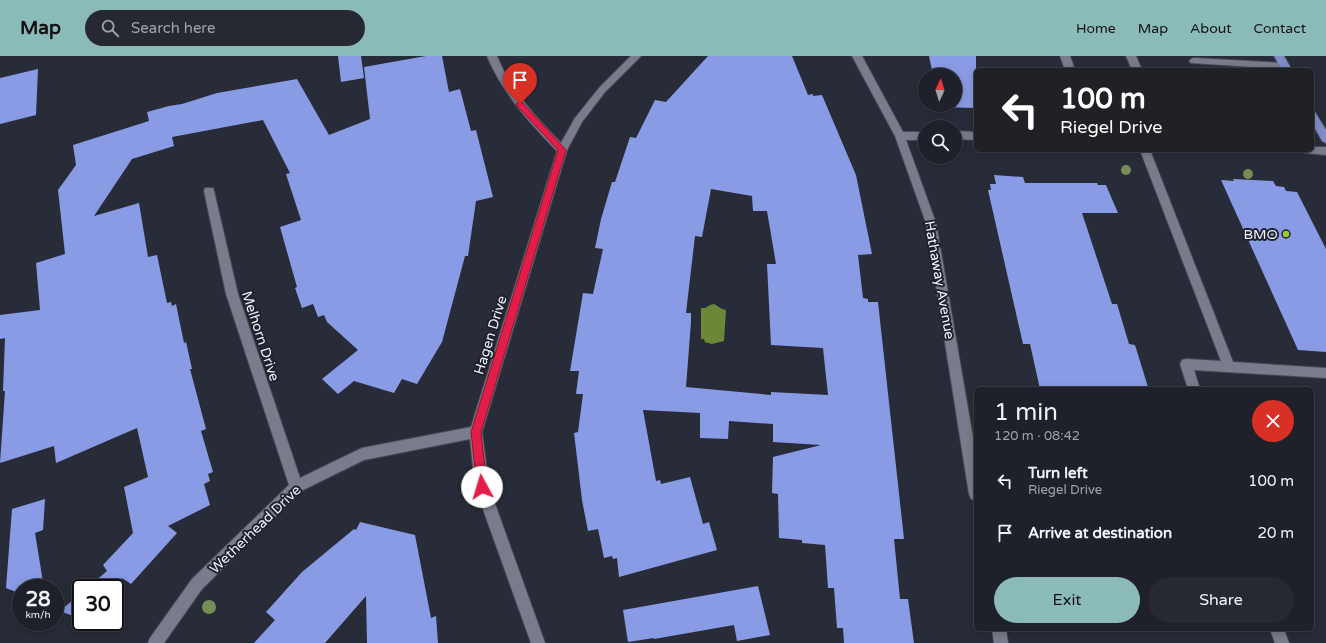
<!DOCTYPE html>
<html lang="en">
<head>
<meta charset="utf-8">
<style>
  :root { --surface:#1e212a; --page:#262932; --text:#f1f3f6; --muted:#a1a3a8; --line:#3c3e47; --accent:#8bbbb9 }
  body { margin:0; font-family:"Varela Round",sans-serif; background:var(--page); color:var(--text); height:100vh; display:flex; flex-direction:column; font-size:15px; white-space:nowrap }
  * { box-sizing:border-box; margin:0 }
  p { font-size:13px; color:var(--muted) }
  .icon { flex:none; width:22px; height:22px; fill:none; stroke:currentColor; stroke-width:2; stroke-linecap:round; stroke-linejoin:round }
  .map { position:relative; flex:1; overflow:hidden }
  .sheet { position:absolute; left:974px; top:331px; width:340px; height:244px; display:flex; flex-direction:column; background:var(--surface); border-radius:6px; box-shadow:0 2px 10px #0003,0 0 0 1px var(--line) }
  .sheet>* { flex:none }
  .hud { position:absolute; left:974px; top:12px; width:340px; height:84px; border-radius:6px; box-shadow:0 2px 10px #0003,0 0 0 1px var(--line); background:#202124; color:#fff; overflow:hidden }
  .needle { width:26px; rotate:4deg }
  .tools { position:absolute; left:918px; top:12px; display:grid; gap:8px }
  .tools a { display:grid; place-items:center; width:44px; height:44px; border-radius:50%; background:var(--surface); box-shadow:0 2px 10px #0003,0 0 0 1px var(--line); font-size:20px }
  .speed { position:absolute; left:12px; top:523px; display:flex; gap:8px; font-size:20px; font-weight:700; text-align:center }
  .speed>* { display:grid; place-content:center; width:52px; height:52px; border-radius:50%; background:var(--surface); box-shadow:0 2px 10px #0003,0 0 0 1px var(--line); line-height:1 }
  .speed small { font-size:10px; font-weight:400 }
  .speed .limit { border:2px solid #111; border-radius:6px; background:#fff; color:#111 }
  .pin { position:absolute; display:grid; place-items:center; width:34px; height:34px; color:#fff; margin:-41px -17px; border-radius:50% 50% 50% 0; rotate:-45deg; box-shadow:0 0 4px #0007 }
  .pin .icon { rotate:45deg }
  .me { position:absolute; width:44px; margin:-22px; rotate:354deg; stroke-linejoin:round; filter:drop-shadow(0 0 3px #0008) }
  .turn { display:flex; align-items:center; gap:14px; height:84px; padding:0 20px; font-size:18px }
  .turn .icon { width:52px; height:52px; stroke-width:2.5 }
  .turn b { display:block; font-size:28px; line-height:34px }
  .round { display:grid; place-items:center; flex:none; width:42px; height:42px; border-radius:21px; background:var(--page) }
  .summary { display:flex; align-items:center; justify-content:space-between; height:68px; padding:0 20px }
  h1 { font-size:24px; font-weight:600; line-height:30px }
  .primary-button { display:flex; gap:8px; margin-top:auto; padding:8px 20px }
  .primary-button a { flex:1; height:46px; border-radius:24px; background:var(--accent); color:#111; font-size:16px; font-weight:600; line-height:46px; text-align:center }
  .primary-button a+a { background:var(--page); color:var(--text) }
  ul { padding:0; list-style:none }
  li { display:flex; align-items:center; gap:12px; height:52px; padding:0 20px }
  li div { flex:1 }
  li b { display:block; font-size:15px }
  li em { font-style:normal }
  header { display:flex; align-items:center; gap:24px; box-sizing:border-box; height:56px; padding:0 20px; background:var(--accent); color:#111 }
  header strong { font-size:19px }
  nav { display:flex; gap:22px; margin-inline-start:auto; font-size:14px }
  .search { width:280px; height:36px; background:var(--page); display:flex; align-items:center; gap:10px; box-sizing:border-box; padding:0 14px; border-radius:22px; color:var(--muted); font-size:15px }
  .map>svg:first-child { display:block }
</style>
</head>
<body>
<header>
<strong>Map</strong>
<div class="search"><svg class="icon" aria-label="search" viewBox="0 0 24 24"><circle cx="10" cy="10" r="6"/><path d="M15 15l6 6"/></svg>Search here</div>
<nav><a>Home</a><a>Map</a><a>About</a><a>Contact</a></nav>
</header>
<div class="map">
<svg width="1326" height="587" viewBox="0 0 1326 587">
  <rect width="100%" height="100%" fill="#282c38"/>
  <!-- water -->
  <path fill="#6c8738" d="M 714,248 L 722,253 L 726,254 L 724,285 L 712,288 L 705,286 L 704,283 L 701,283 L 701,252 L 705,252 L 710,249 Z"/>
  <!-- building -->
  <path fill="#8a9be5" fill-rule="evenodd" d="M 338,0 L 361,0 L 364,22 L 341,26 Z
    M 426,0 L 442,0 L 449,36 L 460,33 L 471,75 L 476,74 L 493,141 L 476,145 L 468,200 L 465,200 L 442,286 L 417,328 L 402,323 L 394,337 L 354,325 L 338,338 L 322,323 L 358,294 L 327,266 L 324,259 L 318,261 L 313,248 L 302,252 L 295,232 L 297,231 L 280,171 L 301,164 L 286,118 L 290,117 L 263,64 L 172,81 L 174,90 L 132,103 L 94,160 L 139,147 L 148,201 L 157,199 L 167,247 L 171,246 L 172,250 L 176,248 L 184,287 L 186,286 L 192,313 L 190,313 L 206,373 L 201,375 L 213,416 L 208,418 L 210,425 L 204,428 L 210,449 L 168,470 L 177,477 L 131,528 L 122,522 L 115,533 L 87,532 L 107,515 L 103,509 L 133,477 L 124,431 L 148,421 L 137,372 L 56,407 L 54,390 L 0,407 L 5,335 L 3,335 L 5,282 L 0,283 L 0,259 L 40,254 L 36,207 L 65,198 L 58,134 L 76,109 L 73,89 L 149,65 L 147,56 L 169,50 L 182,48 L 217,37 L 297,23 L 329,79 L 370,63 L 364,11 Z
    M 708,0 L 792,0 L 808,39 L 813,38 L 813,40 L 822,39 L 856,119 L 872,198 L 858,199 L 863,242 L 868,243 L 868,246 L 878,246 L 904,483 L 894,483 L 900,543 L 908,543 L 914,587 L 844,587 L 843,572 L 837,572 L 834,532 L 828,532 L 825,489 L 802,487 L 802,484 L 779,482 L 778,438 L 772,437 L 773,401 L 821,389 L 773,386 L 773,368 L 729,365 L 728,383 L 700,382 L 700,357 L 643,354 L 656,425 L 660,424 L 661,428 L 690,421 L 703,468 L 709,466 L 717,494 L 619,521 L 617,502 L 613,503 L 612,500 L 604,502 L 598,473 L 588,475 L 582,444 L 574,377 L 578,376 L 583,338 L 576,338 L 579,315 L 570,315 L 583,237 L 593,238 L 603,193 L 595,192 L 601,163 L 612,126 L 615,126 L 630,81 L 636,82 L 655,44 L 666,46 ZM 711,133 L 752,140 L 753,155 L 767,155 L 776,208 L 767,208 L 771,289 L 823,292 L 828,339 L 771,336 L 771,339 L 686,331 L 691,266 L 691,257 L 686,257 L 695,180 L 702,181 Z
    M 929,0 L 976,0 L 976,52 L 939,51 L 938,49 L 955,49 L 955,19 L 933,19 Z
    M 38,13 L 36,59 L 0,68 L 0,22 Z
    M 994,119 L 1023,121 L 1025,127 L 1097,127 L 1098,129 L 1106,129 L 1118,157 L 1082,157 L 1112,248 L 1117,248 L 1129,288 L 1135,289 L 1148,331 L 1127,330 L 1127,333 L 1040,333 L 1030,288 L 1023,288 L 988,134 L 991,134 L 990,128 L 996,128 Z
    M 1233,123 L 1273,125 L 1276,130 L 1284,131 L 1286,135 L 1297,136 L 1326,193 L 1326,296 L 1298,294 L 1221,124 L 1234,125 Z
    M 45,443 L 43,474 L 35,477 L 44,532 L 21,532 L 21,538 L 6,532 L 12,453 Z
    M 360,466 L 415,479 L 431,562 L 436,560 L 438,587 L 367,587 L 366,540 L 325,587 L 254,587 L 275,564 L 266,556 L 302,516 L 354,473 L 356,474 Z
    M 758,530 L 770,579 L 737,585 L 734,569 L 654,583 L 654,582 L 628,586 L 623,554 Z
    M 81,537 L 81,563 L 60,555 Z"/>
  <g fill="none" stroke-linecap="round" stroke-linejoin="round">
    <defs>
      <path id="minor" d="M 487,0 L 497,0 C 511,35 535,60 561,87 L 575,62 L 599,32 L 631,0 L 641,0 L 605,36 L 582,66 L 567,94 L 482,376 L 489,431 L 545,587 L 531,587 L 475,431 L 470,383 L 364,404 L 301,435 L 202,533 L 164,587 L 148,587 L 150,582 L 192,523 L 289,429 L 226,238 L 204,135 L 205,132 L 213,132 L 214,135 L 238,238 L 300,422 L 362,392 L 471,371 L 557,95 C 529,66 503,38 487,0 Z
        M 852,0 L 862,0 L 903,76 L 925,76 L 925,84 L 906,84 L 936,167 L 976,399 L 976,444 L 971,443 L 969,438 L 926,167 L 895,80 Z
        M 1060,0 L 1070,0 L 1075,14 L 1065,14 Z
        M 1126,0 L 1136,0 L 1142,14 L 1132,14 Z
        M 1194,2 L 1284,7 L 1289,10 L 1284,13 L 1191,7 L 1189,5 L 1191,3 Z
        M 955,75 L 976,76 L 976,84 L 955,83 Z
        M 1312,91 L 1326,91 L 1326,99 L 1305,97 L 1304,94 L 1312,94 Z
        M 1140,94 L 1150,94 L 1233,306 L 1326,312 L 1326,322 L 1194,314 L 1200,333 L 1188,333 L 1180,308 L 1182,304 L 1186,303 L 1221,305 Z
        M 992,573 L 1006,573 L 1008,587 L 994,587 Z
        M 1270,573 L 1284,573 L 1289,587 L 1275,587 Z"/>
      <path id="major" d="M 1274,0 L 1284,0 L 1292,14 L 1282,14 Z
        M 1312,55 L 1315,56 L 1326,74 L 1326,87 L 1322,85 L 1312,67 Z"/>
    </defs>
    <!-- minor casing -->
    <use href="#minor" stroke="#474a54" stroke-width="2"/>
    <!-- major casing -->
    <use href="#major" stroke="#474a54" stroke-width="2"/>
    <!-- minor -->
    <use href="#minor" fill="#787c8c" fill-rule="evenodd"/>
    <!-- major -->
    <use href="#major" fill="#808dc6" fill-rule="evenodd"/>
  </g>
  <!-- trees -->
  <g fill="#768d58">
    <circle cx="1126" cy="114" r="5"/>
    <circle cx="1248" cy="118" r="5"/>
    <circle cx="209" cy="551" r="7"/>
  </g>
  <!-- route -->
  <path fill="#e11d48" stroke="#92132f" d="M 520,45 L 522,46 L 566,94 L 481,376 L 487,431 L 485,434 L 482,436 L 478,434 L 477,431 L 471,376 L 558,94 L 517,50 L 516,48 Z"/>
  <!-- markers -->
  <circle fill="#9cca31" stroke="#1f222e" stroke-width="1.5" cx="1286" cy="178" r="4"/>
  <g text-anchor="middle" stroke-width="4" stroke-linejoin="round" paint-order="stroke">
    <!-- poi labels -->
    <g font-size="14" fill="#f0f3fb" stroke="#1f222e" text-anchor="end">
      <text x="1278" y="183">BMO</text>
    </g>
    <!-- street labels -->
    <g font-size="14" fill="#f0f3fb" stroke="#1f222e">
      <text transform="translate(940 224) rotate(80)" y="5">Hathaway Avenue</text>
      <text transform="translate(490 279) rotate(-73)" y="5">Hagen Drive</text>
      <text transform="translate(261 280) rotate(72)" y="5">Melhorn Drive</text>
      <text transform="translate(255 473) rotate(-44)" y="5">Wetherhead Drive</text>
    </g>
  </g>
</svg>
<div class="tools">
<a><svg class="needle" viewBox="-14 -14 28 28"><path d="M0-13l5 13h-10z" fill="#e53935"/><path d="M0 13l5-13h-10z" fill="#a1a3a8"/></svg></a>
<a><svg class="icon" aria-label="search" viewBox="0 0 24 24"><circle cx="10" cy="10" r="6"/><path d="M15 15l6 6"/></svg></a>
</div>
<div class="speed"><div>28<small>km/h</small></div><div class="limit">30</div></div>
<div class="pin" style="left:520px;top:48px;background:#d93025"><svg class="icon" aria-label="arrive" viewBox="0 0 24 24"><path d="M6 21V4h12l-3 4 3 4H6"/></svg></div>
<svg class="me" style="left:482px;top:431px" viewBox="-20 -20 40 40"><circle r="19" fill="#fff"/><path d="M0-13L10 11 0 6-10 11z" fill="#e11d48"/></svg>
<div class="hud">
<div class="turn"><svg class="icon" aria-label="left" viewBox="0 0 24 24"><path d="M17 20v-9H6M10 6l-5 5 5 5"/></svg><div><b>100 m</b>Riegel Drive</div></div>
</div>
<section class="sheet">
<div class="summary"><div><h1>1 min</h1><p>120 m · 08:42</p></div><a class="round" style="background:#d93025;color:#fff"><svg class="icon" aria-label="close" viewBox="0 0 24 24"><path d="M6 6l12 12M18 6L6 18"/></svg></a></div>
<ul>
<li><svg class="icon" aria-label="left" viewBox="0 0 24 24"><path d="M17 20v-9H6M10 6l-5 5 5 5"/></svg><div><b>Turn left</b><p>Riegel Drive</p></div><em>100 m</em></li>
<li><svg class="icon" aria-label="arrive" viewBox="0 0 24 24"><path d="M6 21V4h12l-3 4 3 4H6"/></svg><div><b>Arrive at destination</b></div><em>20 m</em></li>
</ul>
<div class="primary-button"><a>Exit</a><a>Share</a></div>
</section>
</div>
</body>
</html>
